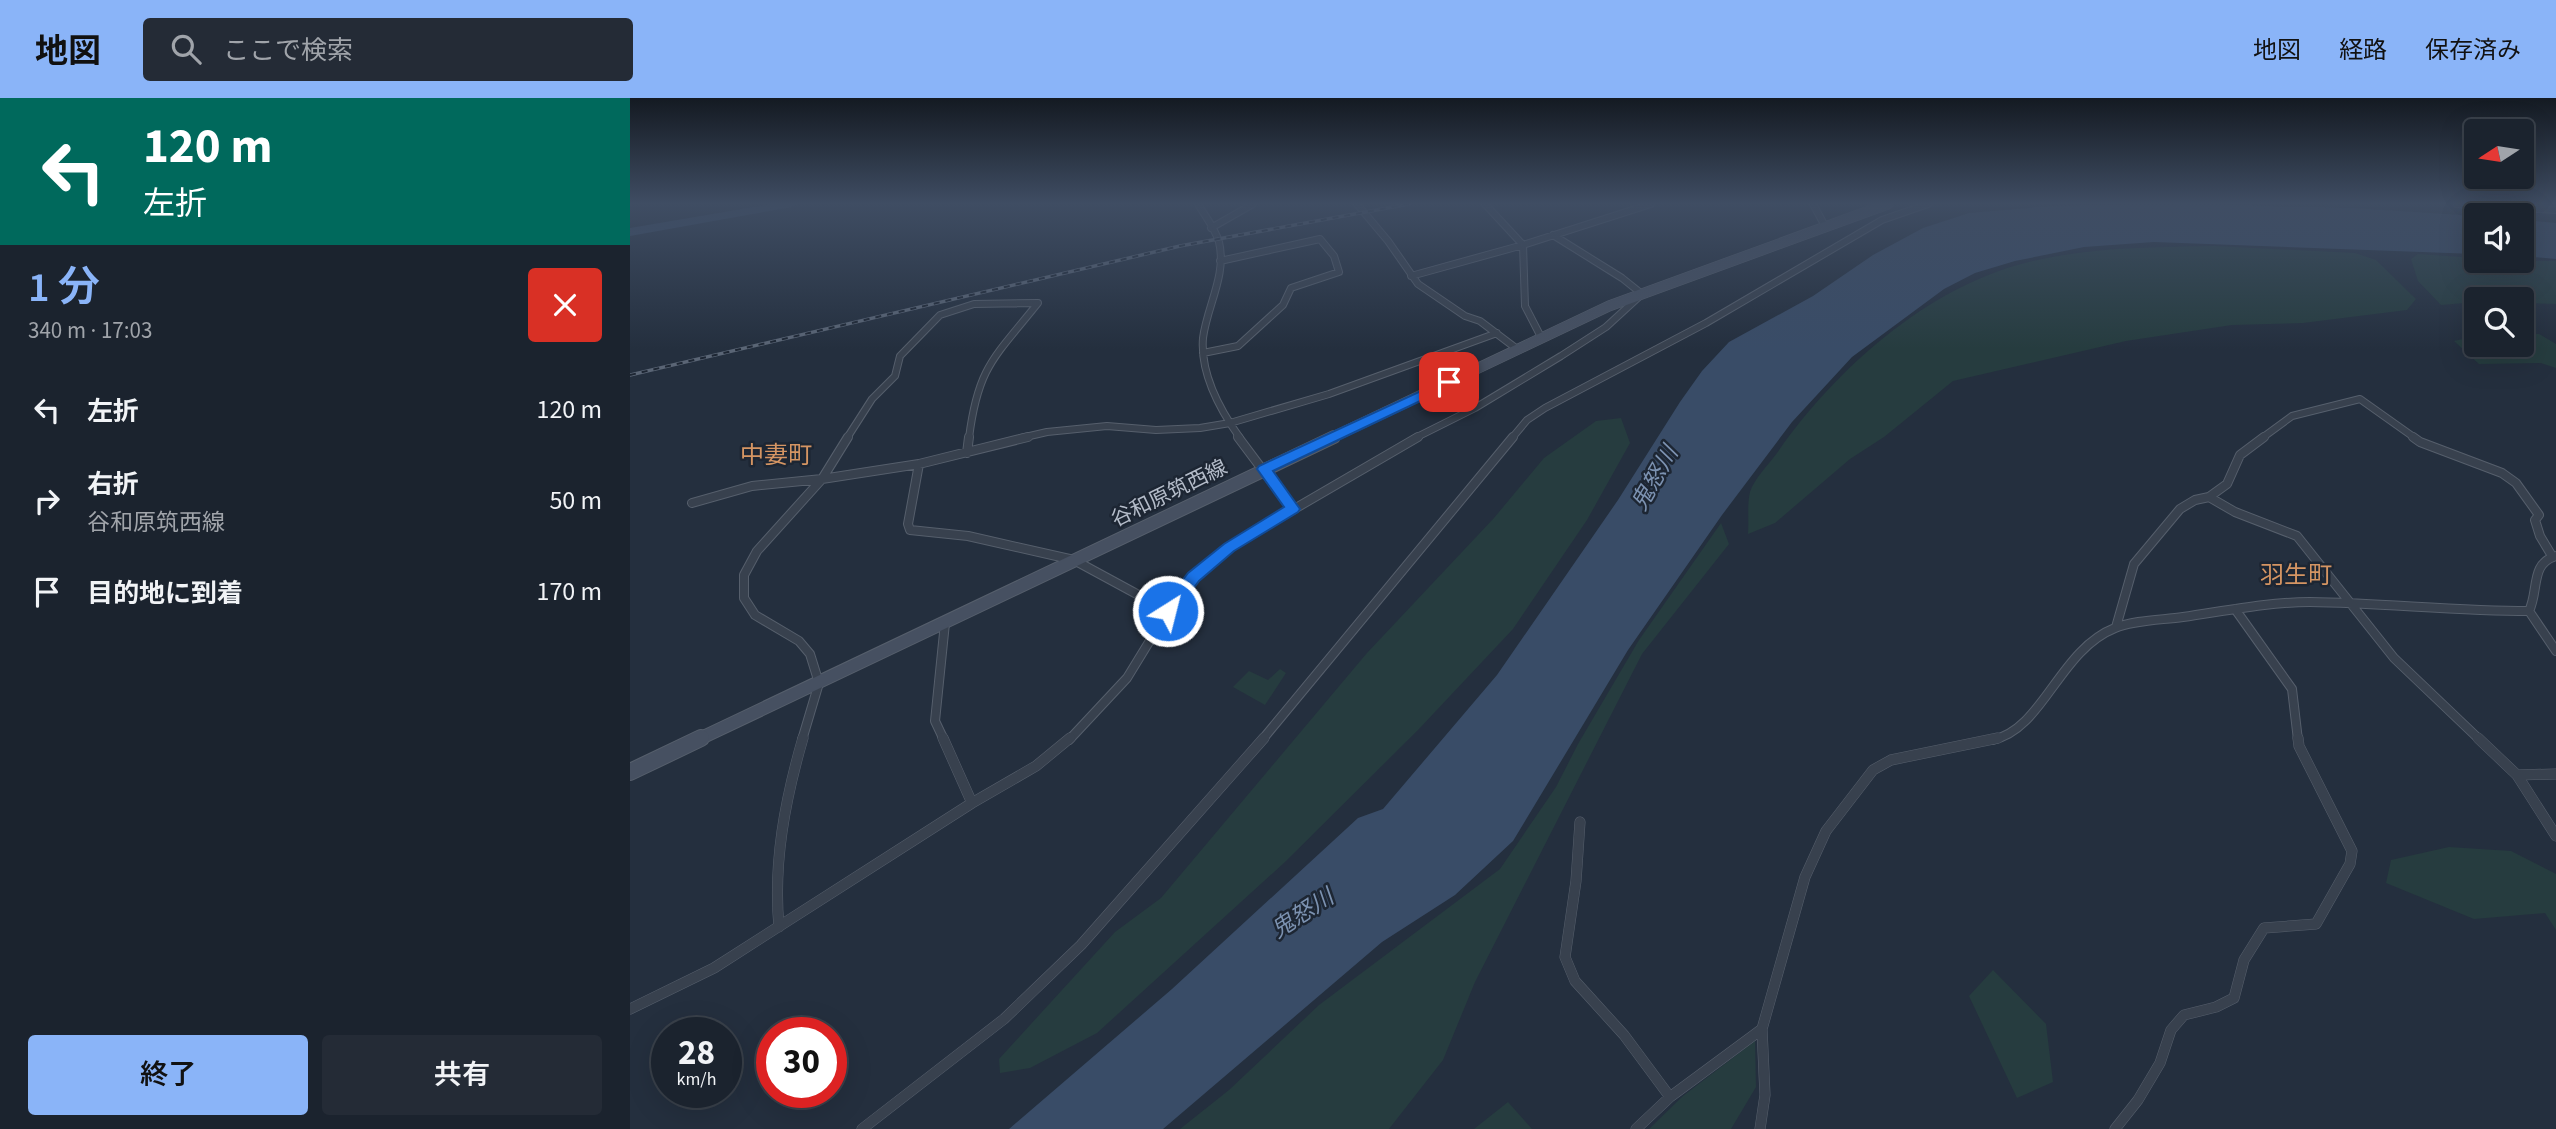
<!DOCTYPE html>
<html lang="ja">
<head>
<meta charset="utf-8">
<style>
  :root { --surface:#1b232e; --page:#242b36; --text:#f1f3f6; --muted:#a0a4aa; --line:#39404a; --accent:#8ab4f8 }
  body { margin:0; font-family:"Source Sans 3","Noto Sans JP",sans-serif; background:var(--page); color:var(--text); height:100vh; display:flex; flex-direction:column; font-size:26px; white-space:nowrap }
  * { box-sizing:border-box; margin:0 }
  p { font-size:23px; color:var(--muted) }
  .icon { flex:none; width:38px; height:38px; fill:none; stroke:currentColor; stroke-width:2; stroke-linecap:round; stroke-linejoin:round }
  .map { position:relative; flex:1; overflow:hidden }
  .drawer { display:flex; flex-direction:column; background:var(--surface); width:630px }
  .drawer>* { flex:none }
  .hud { background:#00695c; color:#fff; overflow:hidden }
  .needle { width:46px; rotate:258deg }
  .controls { position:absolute; left:1834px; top:21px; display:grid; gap:14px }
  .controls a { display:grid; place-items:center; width:70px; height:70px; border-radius:7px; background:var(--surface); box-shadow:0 7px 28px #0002,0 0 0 2px var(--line); font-size:35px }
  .speed { position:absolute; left:21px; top:919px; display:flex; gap:14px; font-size:35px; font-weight:700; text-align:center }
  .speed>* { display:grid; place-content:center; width:91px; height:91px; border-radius:50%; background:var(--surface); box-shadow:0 7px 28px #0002,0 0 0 2px var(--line); line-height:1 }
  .speed small { font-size:18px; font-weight:400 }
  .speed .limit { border:10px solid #d22; background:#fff; color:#111 }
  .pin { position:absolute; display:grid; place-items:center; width:60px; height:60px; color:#fff; margin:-30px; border-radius:14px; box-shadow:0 4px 10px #0006 }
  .me { position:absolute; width:77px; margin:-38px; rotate:36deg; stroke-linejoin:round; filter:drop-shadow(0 0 5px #0008) }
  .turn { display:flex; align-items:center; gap:24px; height:147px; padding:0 28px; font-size:32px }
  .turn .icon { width:91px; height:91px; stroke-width:2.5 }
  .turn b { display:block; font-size:49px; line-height:60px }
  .round { display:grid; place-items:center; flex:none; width:74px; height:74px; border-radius:7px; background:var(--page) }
  .summary { display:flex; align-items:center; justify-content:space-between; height:119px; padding:0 28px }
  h1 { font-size:42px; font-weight:600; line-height:52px; color:var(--accent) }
  .primary-button { display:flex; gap:14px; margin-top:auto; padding:14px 28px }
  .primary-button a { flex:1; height:80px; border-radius:7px; background:var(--accent); color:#111; font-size:28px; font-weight:600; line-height:80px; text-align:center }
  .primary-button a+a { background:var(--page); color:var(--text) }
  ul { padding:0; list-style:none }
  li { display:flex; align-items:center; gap:21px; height:91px; padding:0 28px }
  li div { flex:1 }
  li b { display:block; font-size:26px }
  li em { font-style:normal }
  header { display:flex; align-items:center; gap:42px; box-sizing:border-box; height:98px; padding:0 35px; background:var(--accent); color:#111 }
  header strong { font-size:33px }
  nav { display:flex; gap:38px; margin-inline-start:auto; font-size:24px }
  .search { width:490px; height:63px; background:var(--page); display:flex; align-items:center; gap:18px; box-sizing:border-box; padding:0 24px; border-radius:7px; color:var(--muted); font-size:26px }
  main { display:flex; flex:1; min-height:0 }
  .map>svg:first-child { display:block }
</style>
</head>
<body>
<header>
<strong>地図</strong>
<div class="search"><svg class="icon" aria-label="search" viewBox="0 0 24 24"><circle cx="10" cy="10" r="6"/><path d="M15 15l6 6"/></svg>ここで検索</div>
<nav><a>地図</a><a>経路</a><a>保存済み</a></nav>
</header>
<main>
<section class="drawer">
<div class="hud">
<div class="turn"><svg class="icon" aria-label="left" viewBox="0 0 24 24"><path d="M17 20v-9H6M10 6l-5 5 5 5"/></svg><div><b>120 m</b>左折</div></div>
</div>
<div class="summary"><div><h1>1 分</h1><p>340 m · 17:03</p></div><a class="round" style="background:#d93025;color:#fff"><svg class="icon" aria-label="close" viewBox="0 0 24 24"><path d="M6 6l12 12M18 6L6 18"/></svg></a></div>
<ul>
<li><svg class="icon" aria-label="left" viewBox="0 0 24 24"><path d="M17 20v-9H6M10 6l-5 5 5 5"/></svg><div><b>左折</b></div><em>120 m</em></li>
<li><svg class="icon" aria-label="right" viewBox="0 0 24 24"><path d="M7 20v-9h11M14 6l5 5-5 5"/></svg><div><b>右折</b><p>谷和原筑西線</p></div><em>50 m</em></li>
<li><svg class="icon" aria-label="arrive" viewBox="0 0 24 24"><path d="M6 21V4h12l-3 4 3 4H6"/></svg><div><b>目的地に到着</b></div><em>170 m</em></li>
</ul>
<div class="primary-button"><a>終了</a><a>共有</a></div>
</section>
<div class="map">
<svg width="1926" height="1031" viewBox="0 0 1926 1031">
  <rect width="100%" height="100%" fill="#242f3e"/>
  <!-- green -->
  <path fill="#263c3f" d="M 1585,148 L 1725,155 L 1746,162 L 1786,201 L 1777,212 L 1673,225 L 1602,227 L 1496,243 L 1323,283 L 1254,339 L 1220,361 L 1145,425 L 1118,436 C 1119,423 1117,406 1120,394 C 1124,381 1139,366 1147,355 C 1204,273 1296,190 1395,165 C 1458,149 1521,149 1585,148 Z
    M 1788,156 L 1846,160 L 1846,163 L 1926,163 L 1926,206 L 1892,205 L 1892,201 L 1846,201 L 1846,204 L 1811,207 L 1788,183 L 1781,161 Z
    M 1892,236 L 1909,236 L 1926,246 L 1926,270 L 1911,265 L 1849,266 L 1824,243 L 1846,238 L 1846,247 L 1892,247 Z
    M 991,320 L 1000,345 L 957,422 L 883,531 L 788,632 L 655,764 L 467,935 L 400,970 L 370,975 L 369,961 L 485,834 L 531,800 L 737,555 L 864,420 L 914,360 L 966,323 Z
    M 1091,425 L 1099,446 L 1012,556 L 845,884 L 813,962 L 759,1031 L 550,1031 L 599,992 L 689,907 L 870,771 L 926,689 L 948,646 L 1009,542 Z
    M 650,571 L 656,575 L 635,607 L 603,589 L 619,573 L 638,582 Z
    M 1819,749 L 1881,753 L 1926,776 L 1926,832 L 1915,815 L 1844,821 L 1756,785 L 1761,762 Z
    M 1363,872 L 1416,926 L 1423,984 L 1387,1000 L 1339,898 Z
    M 1125,943 L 1126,989 L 1101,1031 L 1019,1031 L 1053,998 Z
    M 878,1004 L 902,1031 L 844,1031 Z"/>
  <!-- water -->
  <path fill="#394c67" d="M 1555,106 L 1723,110 L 1846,118 L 1846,156 L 1524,144 L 1454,149 L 1385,163 L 1345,175 L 1314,191 L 1222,259 L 1162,324 L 1092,417 L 998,552 L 883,743 L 825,797 L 752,844 L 533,1031 L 379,1031 L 542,891 L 728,720 L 753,711 L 867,577 L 988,402 L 1050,304 L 1072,273 L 1099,244 L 1183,198 L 1243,157 L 1293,130 L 1339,115 L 1421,108 Z
    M 1892,122 L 1926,125 L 1926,161 L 1892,158 Z"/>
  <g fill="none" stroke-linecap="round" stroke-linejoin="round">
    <!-- river -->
    <path fill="#394c67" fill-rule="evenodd" d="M 141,106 L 168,106 L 162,109 L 0,138 L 0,130 Z"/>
    <defs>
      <path id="street-far2" d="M 568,106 C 575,118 585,130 589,144 C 597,177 577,208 573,240 C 570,276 590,312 610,340
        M 727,106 L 758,143 L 788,186 L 835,218 L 850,223 L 887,251
        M 855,106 L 893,147 L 895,208 L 911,239
        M 1183,106 L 1196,130
        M 1827,106 L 1926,112
        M 581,130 L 623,106
        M 781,178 L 893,147 L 1021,106
        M 573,255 L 608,248 L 653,207 L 661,190 L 709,174 L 704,158 L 690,141 L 590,163
        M 217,340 L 242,301 L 265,278 L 270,258 L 310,217 L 344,206 L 408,205 C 365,259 348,268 339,340
        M 391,340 L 417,334 L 477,328 L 526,332 L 570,330 L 600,325 L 699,296 L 867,235
        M 785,340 L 845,310 L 931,258 L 976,229 L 1012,196 L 992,180 L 923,137
        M 882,340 L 897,322 L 915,310 L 1076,225 L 1252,122 L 1298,106
        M 1632,340 L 1662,318 L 1730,301 L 1785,340"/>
      <path id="street-far1" d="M 608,339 L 662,411
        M 1783,339 L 1790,344 L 1872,375 L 1886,385 L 1909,417 L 1905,422 L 1910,438 L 1922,458
        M 337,355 L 339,339
        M 289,366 L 278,426 L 280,432 L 338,438 L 444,462 L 538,513
        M 1579,399 L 1605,414 L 1667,438 L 1764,560 L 1850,642
        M 62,405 L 122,388 L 192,381 L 289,366 L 398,339
        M 1605,511 L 1662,591 L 1668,642
        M 1899,513 L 1926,553
        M 1486,529 L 1504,466 L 1550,411 L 1565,402 L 1579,399 L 1597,386 L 1610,357 L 1634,339
        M 172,642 L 189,585 L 180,556 L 169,543 L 125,517 L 114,500 L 114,477 L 127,453 L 192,381 L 218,339
        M 314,642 L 305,623 L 315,525
        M 439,642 L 497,580 L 538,513 L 563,479 L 599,449 L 788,339
        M 632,642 L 883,339
        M 1362,642 C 1413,632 1429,552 1485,530 C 1505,522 1532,522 1553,519 C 1595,513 1638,504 1680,504 C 1753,505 1826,513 1899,513 C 1909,493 1900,465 1926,458"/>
      <path id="street" d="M 313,640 L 342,705
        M 1848,640 L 1887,677 L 1926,738
        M 1887,677 L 1926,676
        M 950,724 L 946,783 L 935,859 L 945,883 L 994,937 L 1040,999
        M 149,829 C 143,765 155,702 173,640
        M 0,911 L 84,870 L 342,705 L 406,668 L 440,640
        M 232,1031 L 374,921 L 451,847 L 634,640
        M 1006,1031 L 1040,999 L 1132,931
        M 1130,1031 L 1135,997 L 1132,931 L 1175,779 L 1196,733 L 1243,672 L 1261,662 L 1368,640
        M 1485,1031 L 1508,1002 L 1530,965 L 1541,932 L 1554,917 L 1586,909 L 1604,900 L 1614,862 L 1634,830 L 1686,826 L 1720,766 L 1722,753 L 1669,648 L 1668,640"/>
      <path id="secondary-far2" d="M 701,340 L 979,208 L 1258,106"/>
      <path id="secondary-far1" d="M 67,642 L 704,339"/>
      <path id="secondary" d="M 0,674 L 71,640"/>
    </defs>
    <!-- street-far2 casing -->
    <use href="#street-far2" stroke="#565f6c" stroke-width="8"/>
    <!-- street-far1 casing -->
    <use href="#street-far1" stroke="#565f6c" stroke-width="10"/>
    <!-- street casing -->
    <use href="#street" stroke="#565f6c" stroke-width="11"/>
    <!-- secondary-far2 casing -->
    <use href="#secondary-far2" stroke="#565f6c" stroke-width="11"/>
    <!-- secondary-far1 casing -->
    <use href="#secondary-far1" stroke="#565f6c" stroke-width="14"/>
    <!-- secondary casing -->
    <use href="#secondary" stroke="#565f6c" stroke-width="18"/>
    <!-- street-far2 -->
    <use href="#street-far2" stroke="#38414e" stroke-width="6"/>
    <!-- street-far1 -->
    <use href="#street-far1" stroke="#38414e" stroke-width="8"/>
    <!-- street -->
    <use href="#street" stroke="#38414e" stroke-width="10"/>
    <!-- secondary-far2 -->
    <use href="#secondary-far2" stroke="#465061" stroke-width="10"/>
    <!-- secondary-far1 -->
    <use href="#secondary-far1" stroke="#465061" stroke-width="12"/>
    <!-- secondary -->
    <use href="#secondary" stroke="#465061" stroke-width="16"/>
    <defs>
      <path id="rail" d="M 0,277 L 550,148 L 779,106"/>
    </defs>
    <!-- rail casing -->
    <use href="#rail" stroke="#5a6575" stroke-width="3.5"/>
    <!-- rail -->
    <use href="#rail" stroke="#1d2633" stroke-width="2" stroke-dasharray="6" stroke-linecap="butt"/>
  </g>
  <!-- sky -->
  <linearGradient id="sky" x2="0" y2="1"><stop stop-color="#141a22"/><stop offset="0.42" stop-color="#3f4d63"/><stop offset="1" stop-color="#3f4d63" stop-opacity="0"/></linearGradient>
  <rect width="1926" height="251" fill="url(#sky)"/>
  <!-- route -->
  <path fill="#1a73e8" stroke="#114b97" stroke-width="2" d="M 819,280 L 824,281 L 824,287 L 643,373 L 670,411 L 668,414 L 604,453 L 569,483 L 544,517 L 533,517 L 530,513 L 533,508 L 558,475 L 594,446 L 654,409 L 627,371 L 629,368 Z"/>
  <g text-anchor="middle" stroke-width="5" stroke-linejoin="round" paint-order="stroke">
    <!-- street labels -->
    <g font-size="21" fill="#b4bcc9" stroke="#1d2633">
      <text transform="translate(539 395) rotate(-26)" y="7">谷和原筑西線</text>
    </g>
    <!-- water labels -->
    <g font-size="23" font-style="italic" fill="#7c92b1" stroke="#1d2633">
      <text transform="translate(1024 380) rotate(-60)" y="8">鬼怒川</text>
      <text transform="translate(672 815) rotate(-33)" y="8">鬼怒川</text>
    </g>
    <!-- quarter labels -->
    <g font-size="24" fill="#d59563" stroke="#1d2633">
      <text x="146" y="365">中妻町</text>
      <text x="1666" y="485">羽生町</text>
    </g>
  </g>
</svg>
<div class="controls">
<a><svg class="needle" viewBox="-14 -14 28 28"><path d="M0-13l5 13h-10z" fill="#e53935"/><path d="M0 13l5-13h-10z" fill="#a0a4aa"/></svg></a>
<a><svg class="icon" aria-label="sound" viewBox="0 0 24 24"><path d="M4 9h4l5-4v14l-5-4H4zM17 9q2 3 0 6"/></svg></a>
<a><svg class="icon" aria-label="search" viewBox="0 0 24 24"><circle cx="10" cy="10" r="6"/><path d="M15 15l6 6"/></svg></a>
</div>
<div class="speed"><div>28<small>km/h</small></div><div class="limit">30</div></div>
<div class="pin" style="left:819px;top:284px;background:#d93025"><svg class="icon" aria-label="arrive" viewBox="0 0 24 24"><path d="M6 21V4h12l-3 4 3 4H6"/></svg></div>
<svg class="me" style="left:538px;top:513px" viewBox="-20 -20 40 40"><circle r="17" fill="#1a73e8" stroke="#fff" stroke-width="3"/><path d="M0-11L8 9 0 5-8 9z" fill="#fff"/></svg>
</div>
</main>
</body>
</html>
